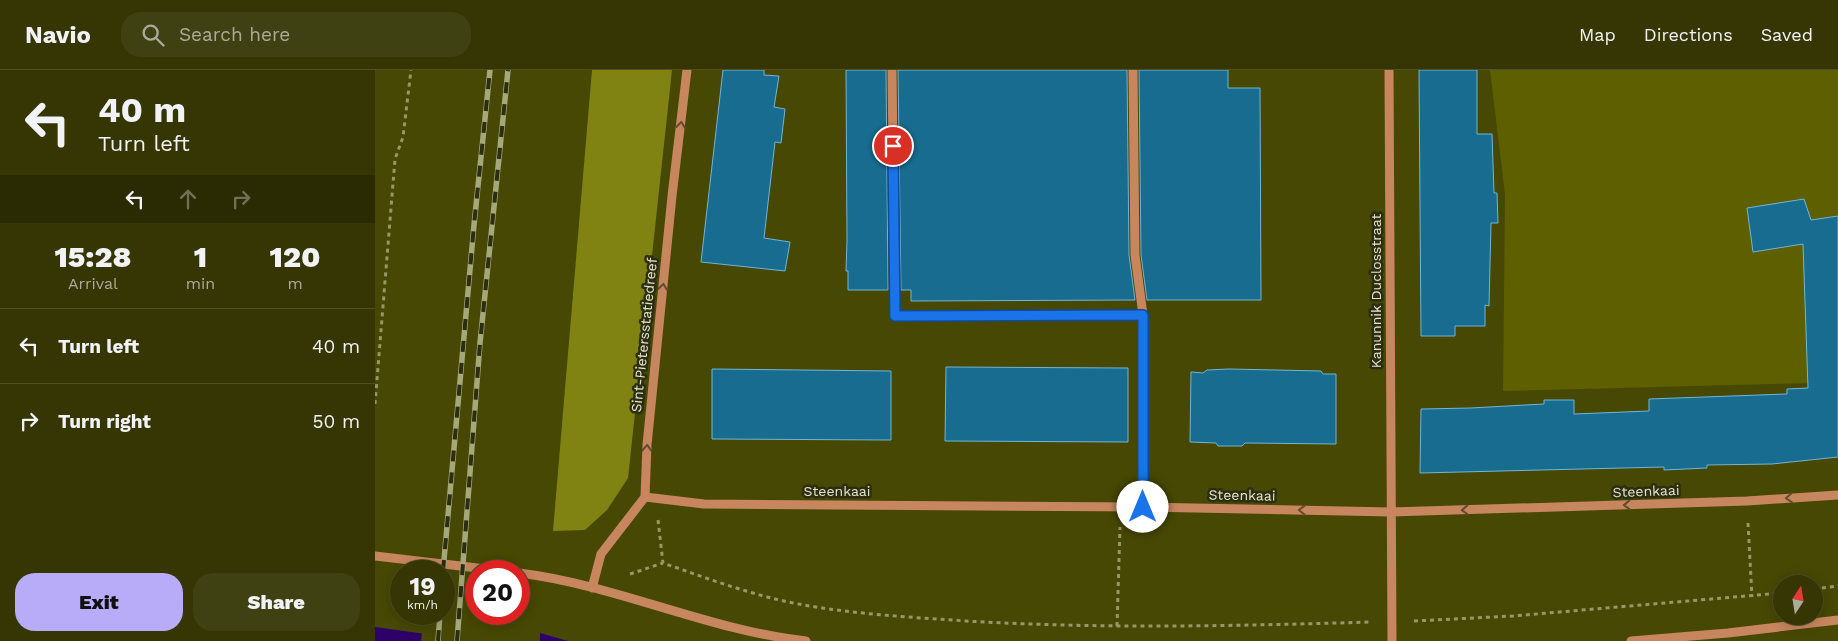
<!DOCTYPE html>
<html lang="en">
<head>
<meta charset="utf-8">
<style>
  :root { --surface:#353603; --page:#404112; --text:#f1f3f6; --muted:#aaab9a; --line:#4f5025; --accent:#b8abf7 }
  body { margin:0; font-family:"Work Sans",sans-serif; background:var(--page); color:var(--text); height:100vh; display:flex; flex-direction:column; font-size:19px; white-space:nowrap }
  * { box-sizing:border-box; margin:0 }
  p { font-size:16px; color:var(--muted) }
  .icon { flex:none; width:28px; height:28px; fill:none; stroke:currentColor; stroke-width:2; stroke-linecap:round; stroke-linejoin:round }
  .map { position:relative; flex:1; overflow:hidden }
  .drawer { display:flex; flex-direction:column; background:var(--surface); width:375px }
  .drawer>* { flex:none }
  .top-card { background:#353603; color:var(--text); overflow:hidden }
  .needle { width:32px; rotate:12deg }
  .fabs { position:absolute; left:1398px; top:505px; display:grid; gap:10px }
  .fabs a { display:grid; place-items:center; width:50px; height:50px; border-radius:50%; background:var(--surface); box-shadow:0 2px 12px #0003,0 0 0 1px var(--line); font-size:25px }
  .speed { position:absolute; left:15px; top:490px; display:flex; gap:10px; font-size:25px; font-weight:700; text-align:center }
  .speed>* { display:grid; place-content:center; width:65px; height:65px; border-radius:50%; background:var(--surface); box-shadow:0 2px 12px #0003,0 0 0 1px var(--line); line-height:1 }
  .speed small { font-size:12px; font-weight:400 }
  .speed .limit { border:8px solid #d22; background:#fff; color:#111 }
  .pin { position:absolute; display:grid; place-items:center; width:42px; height:42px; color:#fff; margin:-21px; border:2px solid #fff; border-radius:50%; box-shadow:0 1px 5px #0007 }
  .me { position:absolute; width:55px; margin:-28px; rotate:0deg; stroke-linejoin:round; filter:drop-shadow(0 0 4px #0008) }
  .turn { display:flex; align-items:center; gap:18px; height:105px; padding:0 15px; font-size:22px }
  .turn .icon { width:65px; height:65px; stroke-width:2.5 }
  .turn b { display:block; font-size:35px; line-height:42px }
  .lanes { display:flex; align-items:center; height:48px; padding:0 15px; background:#0003; justify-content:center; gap:25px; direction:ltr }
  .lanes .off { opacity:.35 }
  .eta { display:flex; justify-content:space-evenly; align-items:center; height:85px; text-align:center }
  .eta b { font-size:30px; font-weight:800; line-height:35px }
  .action { display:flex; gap:10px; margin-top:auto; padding:10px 15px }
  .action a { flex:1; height:58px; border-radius:20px; background:var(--accent); color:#111; font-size:20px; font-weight:800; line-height:58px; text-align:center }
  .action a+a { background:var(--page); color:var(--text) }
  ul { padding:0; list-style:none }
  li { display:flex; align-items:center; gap:15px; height:75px; padding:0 15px; border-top:1px solid var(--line) }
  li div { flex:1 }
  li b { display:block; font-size:19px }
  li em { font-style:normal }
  header { display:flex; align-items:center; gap:30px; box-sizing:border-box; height:70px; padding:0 25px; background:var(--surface); border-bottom:1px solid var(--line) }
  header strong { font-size:24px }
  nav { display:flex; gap:28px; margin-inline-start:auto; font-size:18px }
  .search { width:350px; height:45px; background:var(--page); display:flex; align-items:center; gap:12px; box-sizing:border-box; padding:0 18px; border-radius:20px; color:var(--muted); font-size:19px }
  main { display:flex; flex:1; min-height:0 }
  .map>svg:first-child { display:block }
</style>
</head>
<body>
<header>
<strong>Navio</strong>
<div class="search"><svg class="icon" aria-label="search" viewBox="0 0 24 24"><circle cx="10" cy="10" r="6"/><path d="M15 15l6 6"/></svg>Search here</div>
<nav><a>Map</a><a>Directions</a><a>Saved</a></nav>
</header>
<main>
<section class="drawer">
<div class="top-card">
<div class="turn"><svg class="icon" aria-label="left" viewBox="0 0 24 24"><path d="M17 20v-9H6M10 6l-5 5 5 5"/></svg><div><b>40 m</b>Turn left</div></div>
<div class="lanes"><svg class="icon" aria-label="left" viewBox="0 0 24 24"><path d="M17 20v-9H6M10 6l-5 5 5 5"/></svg><svg class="icon off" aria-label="ahead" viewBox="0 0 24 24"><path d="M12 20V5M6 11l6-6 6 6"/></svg><svg class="icon off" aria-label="right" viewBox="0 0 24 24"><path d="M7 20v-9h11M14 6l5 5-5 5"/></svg></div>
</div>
<div class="eta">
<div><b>15:28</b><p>Arrival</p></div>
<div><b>1</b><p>min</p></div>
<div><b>120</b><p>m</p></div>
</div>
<ul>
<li><svg class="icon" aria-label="left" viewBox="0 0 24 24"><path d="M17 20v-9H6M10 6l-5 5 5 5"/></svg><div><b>Turn left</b></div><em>40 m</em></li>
<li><svg class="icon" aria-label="right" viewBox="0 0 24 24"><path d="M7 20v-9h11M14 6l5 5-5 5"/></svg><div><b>Turn right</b></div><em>50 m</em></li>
</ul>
<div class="action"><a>Exit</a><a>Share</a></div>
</section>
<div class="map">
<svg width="1463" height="571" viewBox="0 0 1463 571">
  <rect width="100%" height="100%" fill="#474804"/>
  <!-- green -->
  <path fill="#5d5f00" d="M 1115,0 L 1463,0 L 1463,155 L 1439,313 L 1128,321 L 1130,125 Z"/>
  <!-- forest -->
  <path fill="#808312" d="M 217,0 L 297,0 L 253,408 L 232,440 L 210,460 L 178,461 Z"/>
  <!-- water -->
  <path fill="#2d006a" d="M 0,557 L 101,571 L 0,571 Z
    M 165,563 L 193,571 L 165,571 Z"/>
  <!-- pier -->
  <path fill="#474804" d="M 47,561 L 99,568 L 99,571 L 46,571 Z"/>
  <!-- building -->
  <path fill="#176c8f" stroke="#72b5d6" d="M 348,0 L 389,0 L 389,5 L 404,6 L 399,37 L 410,39 L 406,73 L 400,72 L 389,168 L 415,172 L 410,201 L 326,192 Z
    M 471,0 L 511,0 L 513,220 L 473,220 L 473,201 L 471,201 L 472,171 Z
    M 523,0 L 752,0 L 754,185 L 760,230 L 536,231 L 536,220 L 526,220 Z
    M 764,0 L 853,0 L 853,18 L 885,18 L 886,230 L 772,230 L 766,185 Z
    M 1044,0 L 1102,0 L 1102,64 L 1117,64 L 1119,123 L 1122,123 L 1123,153 L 1116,153 L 1114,236 L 1110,235 L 1110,256 L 1080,256 L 1080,266 L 1046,266 Z
    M 1429,129 L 1436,150 L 1463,146 L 1463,387 L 1397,394 L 1332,395 L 1332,398 L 1289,400 L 1289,397 L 1045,403 L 1046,339 L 1096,338 L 1169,334 L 1169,330 L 1199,330 L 1199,344 L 1274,341 L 1274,329 L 1412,324 L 1412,319 L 1433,318 L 1428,174 L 1378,182 L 1372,138 Z
    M 571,297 L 753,298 L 753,372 L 570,371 Z
    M 337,299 L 516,301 L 516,370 L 337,369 Z
    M 854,299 L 946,301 L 948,304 L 961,304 L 961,374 L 870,373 L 867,376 L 843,376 L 841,373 L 815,372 L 816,302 L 828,303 L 832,300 Z"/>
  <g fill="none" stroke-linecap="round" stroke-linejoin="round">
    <!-- path -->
    <path stroke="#969867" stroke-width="3" stroke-dasharray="4 4" stroke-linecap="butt" d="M 0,334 L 20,89 L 28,67 L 36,0
      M 283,450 L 288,493 C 331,508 374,524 418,533 C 475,544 533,547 591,551 C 726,559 860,556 996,552
      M 1373,453 L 1377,527
      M 255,504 L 288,493
      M 1439,519 L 1463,516
      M 1039,551 L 1138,546 L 1406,523
      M 742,556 L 745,457"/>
    <!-- minor -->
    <path stroke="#c8865f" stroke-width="9" d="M 517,0 L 520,246 L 768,245
      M 758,0 L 760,185 L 768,245 L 768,437
      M 1014,0 L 1017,571
      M 270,427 L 329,434 L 768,437 L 1016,442 L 1372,431 L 1463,425
      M 0,486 L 128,501
      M 144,503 C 242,515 332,560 431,571
      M 217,518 L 226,484 L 270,427 L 272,375 L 297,126 L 312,0
      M 1256,571 L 1353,563 L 1463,550"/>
    <defs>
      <path id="rail" d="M 68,501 L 99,155 L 115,0
        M 63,571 L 65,544
        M 82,571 L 105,273 L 133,0"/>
    </defs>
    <!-- rail casing -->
    <use href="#rail" stroke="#a5a879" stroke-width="5.5"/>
    <!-- rail -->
    <use href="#rail" stroke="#2c2d13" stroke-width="4" stroke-dasharray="11" stroke-linecap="butt"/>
  </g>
  <!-- one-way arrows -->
  <defs><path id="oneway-chevron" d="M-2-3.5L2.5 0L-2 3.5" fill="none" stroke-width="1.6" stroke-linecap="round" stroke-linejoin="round" transform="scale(1.25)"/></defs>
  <g stroke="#634c2e">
    <use href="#oneway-chevron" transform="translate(306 55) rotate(-83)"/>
    <use href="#oneway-chevron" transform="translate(288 217) rotate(-84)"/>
    <use href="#oneway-chevron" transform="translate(272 378) rotate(-87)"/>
    <use href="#oneway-chevron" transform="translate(1414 428) rotate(176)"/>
    <use href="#oneway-chevron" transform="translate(1252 435) rotate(178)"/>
    <use href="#oneway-chevron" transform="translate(927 440) rotate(-179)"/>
    <use href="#oneway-chevron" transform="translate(1090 440) rotate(178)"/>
  </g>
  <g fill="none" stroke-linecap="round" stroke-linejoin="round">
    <defs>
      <path id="route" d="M 518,76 L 520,246 L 768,245 L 768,437"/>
    </defs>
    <!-- route casing -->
    <use href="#route" stroke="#114b97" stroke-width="12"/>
    <!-- route -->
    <use href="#route" stroke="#1a73e8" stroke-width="9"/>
  </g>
  <g text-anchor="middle" stroke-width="5" stroke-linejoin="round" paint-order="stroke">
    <!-- street labels -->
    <g font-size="14" fill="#e2e5c5" stroke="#2c2d13">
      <text transform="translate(1001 221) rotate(-90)" y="5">Kanunnik Duclosstraat</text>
      <text transform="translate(269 265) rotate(-84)" y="5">Sint-Pietersstatiedreef</text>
      <text x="462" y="426">Steenkaai</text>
      <text transform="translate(1271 421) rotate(-2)" y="5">Steenkaai</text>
      <text transform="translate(867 425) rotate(1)" y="5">Steenkaai</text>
    </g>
  </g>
</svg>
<div class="fabs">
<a><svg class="needle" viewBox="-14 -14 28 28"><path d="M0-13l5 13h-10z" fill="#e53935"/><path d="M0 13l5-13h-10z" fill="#aaab9a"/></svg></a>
</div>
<div class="speed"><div>19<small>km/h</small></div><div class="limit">20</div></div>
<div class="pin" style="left:518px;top:76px;background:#d93025"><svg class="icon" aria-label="arrive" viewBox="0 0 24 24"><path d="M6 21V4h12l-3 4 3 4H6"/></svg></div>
<svg class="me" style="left:768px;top:437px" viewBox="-20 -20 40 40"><circle r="19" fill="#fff"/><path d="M0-13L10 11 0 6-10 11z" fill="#1a73e8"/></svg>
</div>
</main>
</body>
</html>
